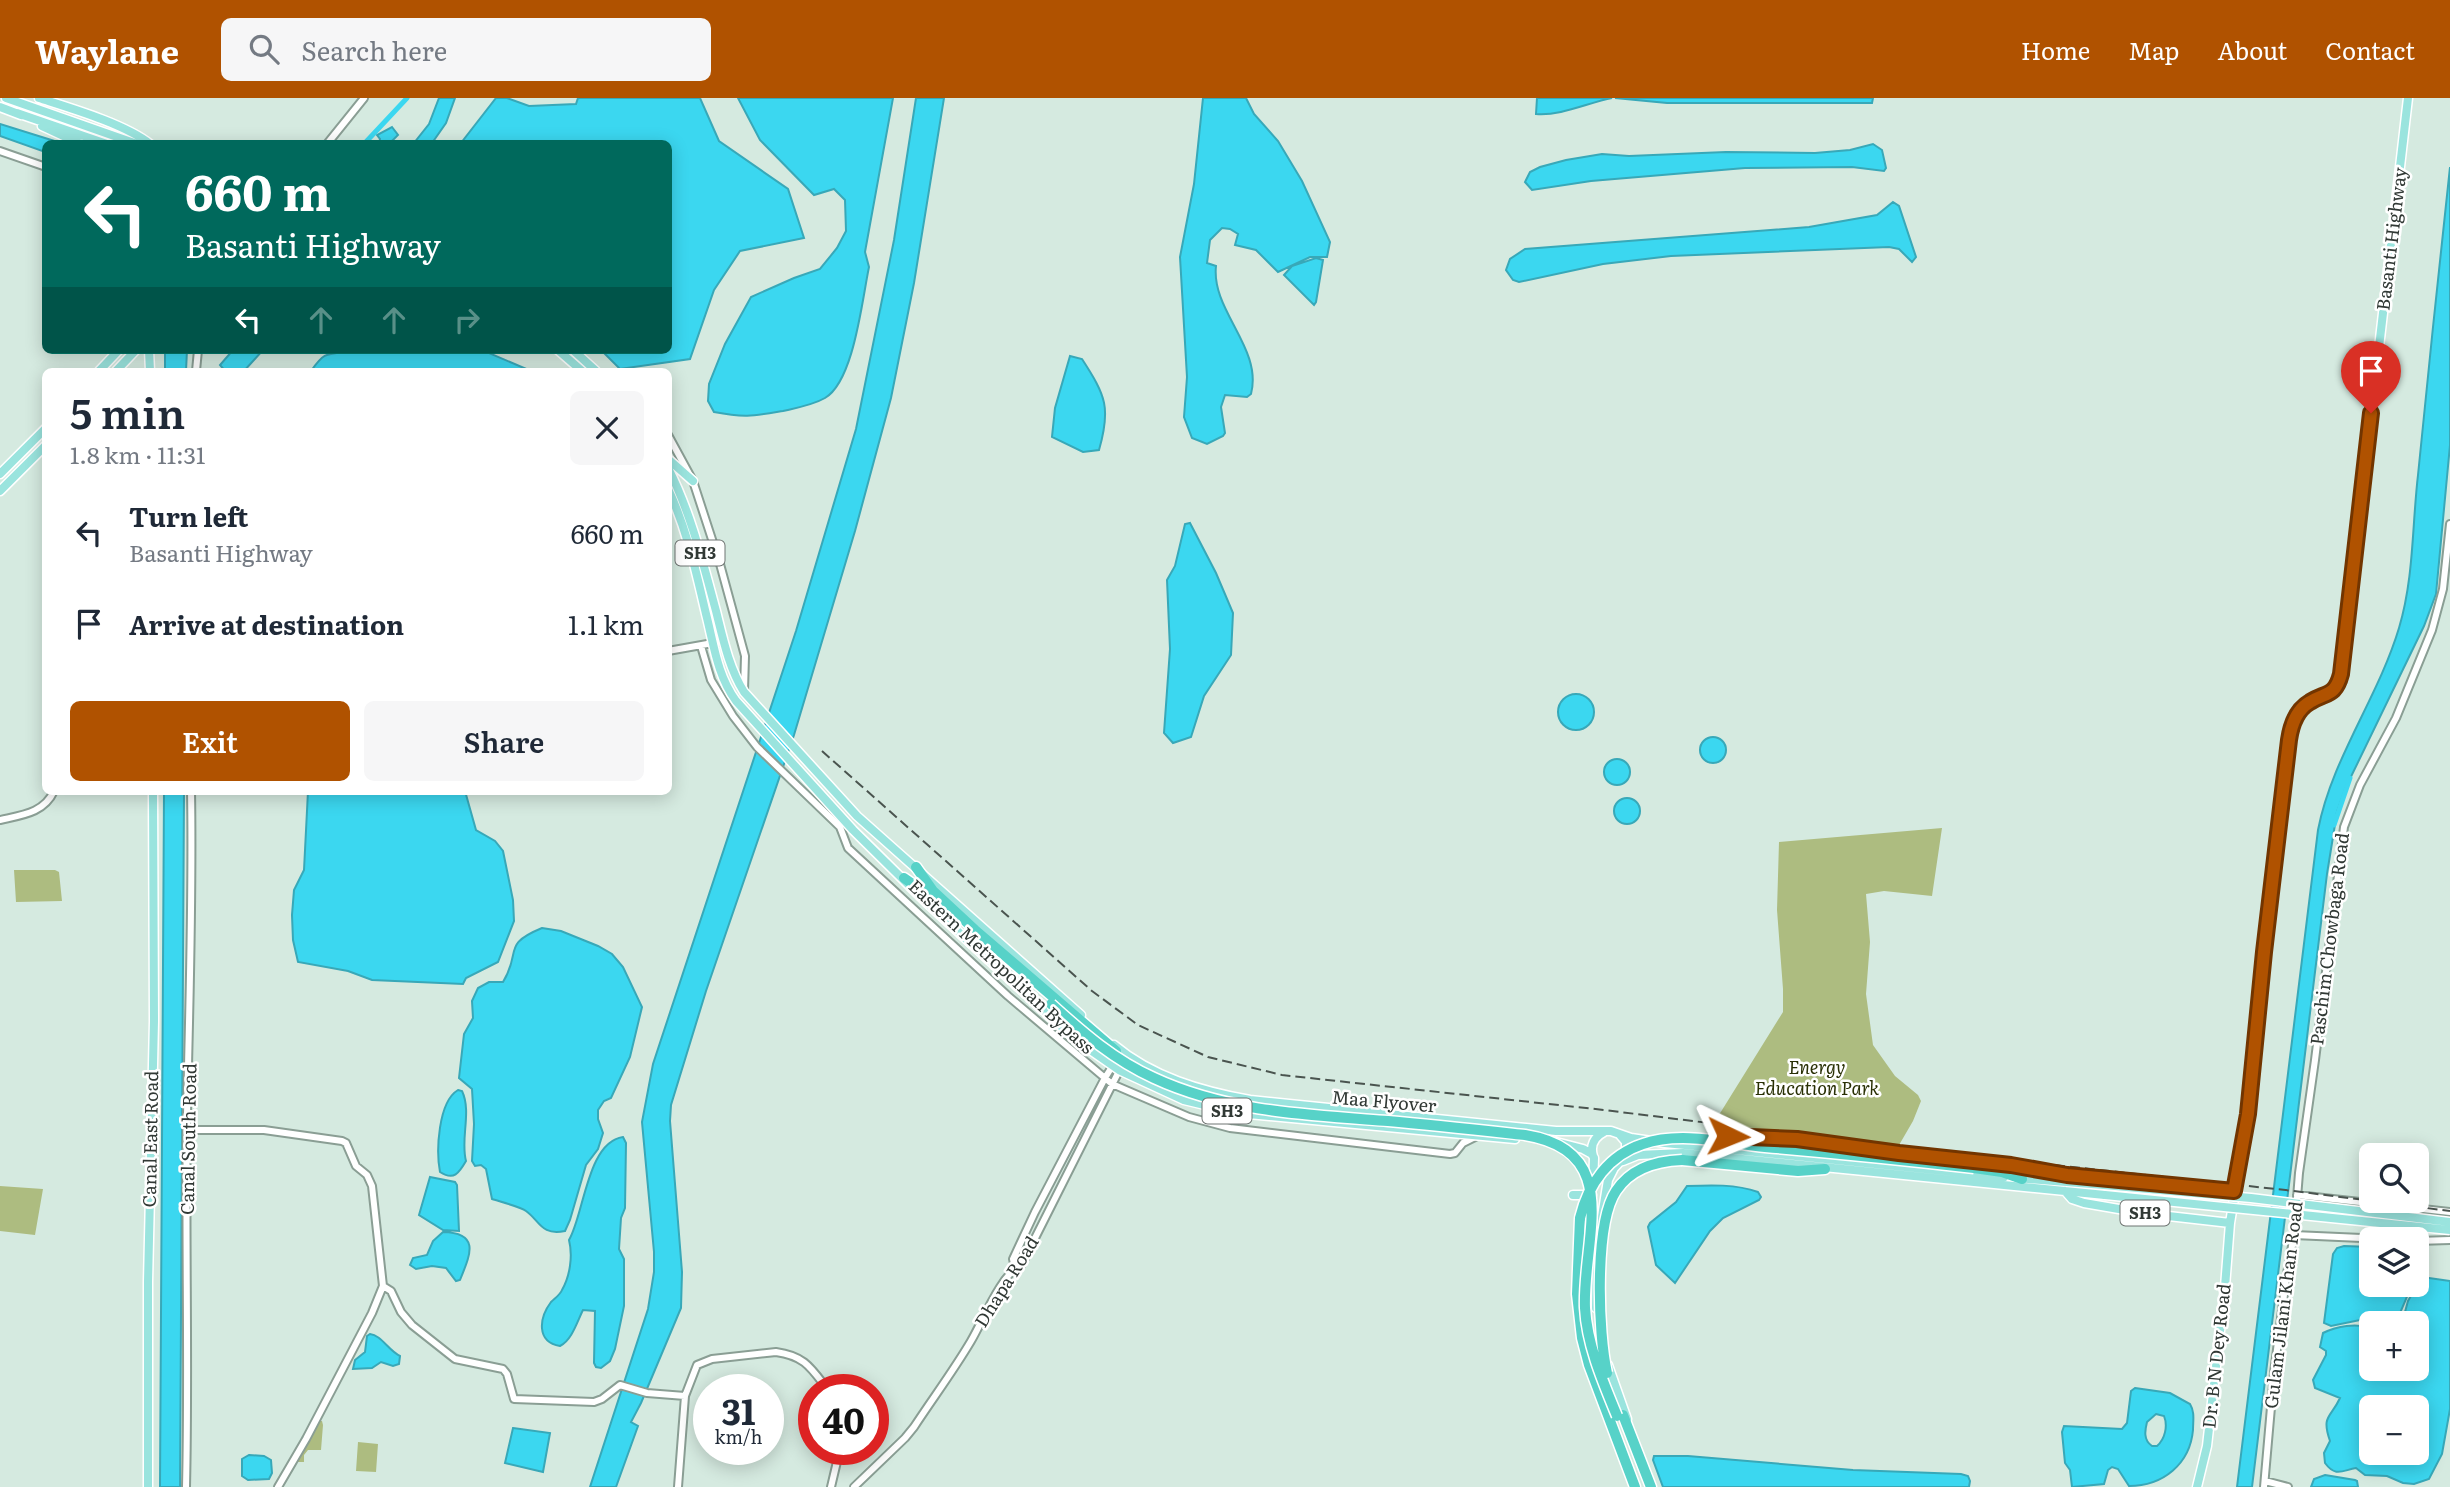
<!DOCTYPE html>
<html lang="en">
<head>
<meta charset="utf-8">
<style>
  :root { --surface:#fff; --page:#f6f6f7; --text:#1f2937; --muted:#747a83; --accent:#b05200 }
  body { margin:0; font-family:Literata,serif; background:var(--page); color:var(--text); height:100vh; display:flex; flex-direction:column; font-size:26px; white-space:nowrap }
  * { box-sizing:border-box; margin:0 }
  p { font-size:23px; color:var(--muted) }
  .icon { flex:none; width:38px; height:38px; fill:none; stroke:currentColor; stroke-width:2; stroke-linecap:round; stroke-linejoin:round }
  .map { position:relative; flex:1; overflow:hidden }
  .sheet { position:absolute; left:42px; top:270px; width:630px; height:427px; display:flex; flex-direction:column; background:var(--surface); border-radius:10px; box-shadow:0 4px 18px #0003 }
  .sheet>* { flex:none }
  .top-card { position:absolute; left:42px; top:42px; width:630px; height:214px; border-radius:10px; box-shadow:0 4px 18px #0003; background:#00695c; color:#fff; overflow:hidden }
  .tools { position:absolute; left:2359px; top:1045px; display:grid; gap:14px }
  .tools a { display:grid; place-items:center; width:70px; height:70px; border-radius:10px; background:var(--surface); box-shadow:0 4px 18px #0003; font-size:35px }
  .speed { position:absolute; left:693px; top:1276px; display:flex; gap:14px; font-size:35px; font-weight:700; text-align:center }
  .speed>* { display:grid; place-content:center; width:91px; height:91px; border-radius:50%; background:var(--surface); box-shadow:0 4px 18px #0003; line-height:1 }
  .speed small { font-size:18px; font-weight:400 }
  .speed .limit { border:10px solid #d22; background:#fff; color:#111 }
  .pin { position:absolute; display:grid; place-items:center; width:60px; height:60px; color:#fff; margin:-72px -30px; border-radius:50% 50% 50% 0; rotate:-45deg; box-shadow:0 0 7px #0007 }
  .pin .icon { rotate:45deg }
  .me { position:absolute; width:77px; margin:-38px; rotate:92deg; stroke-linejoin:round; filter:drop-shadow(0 0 5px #0008) }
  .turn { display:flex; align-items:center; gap:24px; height:147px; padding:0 28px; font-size:32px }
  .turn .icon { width:91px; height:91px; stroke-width:2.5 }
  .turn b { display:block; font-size:49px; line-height:60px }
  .lanes { display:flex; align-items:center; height:66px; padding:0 28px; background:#0003; justify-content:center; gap:35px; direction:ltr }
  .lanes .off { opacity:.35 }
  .round { display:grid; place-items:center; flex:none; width:74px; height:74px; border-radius:10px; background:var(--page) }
  .head { display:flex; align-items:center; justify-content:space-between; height:119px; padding:0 28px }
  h1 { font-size:42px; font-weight:600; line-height:52px }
  .primary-button { display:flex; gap:14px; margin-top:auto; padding:14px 28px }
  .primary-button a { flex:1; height:80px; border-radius:10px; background:var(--accent); color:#fff; font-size:28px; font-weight:600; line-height:80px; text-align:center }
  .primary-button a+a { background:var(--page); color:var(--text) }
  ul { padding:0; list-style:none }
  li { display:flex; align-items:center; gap:21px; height:91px; padding:0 28px }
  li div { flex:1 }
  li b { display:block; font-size:26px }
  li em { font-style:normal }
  header { display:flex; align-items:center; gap:42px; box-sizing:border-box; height:98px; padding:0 35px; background:var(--accent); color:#fff }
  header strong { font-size:33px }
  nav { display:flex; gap:38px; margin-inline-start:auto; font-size:24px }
  .search { width:490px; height:63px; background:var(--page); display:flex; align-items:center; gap:18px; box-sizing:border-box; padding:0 24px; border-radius:10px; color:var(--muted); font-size:26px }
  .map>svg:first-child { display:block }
</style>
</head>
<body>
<header>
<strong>Waylane</strong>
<div class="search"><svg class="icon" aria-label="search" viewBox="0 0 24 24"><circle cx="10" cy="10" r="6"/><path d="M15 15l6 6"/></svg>Search here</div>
<nav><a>Home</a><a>Map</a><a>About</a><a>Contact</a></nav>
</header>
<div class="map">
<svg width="2450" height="1389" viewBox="0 0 2450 1389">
  <rect width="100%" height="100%" fill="#d5eae0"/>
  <!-- green -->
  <path fill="#adbc80" d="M 1942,730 L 1932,798 L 1884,793 L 1866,796 L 1870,844 L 1866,896 L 1873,947 L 1895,978 L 1918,997 L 1921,1003 L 1913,1023 L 1895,1054 L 1711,1035 L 1709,1033 L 1783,914 L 1783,891 L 1777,812 L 1779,744 Z
    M 14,772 L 55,772 L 59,774 L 62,803 L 16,804 Z
    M 0,1088 L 43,1091 L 35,1137 L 0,1133 Z
    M 319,1323 L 322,1323 L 323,1327 L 321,1352 L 308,1352 L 304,1357 L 304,1364 L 298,1364 L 297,1361 Z
    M 358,1344 L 378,1346 L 376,1374 L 356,1373 Z"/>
  <!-- water -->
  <path fill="#3bd7f0" stroke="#38a8b8" stroke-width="2" fill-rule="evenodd" d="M 439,0 L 455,0 L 446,25 L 432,45 L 414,45 L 429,26 Z
    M 496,0 L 507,0 L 529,8 L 576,6 L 578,0 L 700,0 L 719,43 L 788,91 L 804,140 L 740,153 L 714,192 L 690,261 L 620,271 L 601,252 L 668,252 L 668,46 L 461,45 Z
    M 738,0 L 893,0 L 865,154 L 869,169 C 862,202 854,283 825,300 C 813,307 796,310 783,313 C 753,318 745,320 714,314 L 708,303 L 709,286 L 725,246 L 751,199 L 794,180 L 820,171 L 837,150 L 846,133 L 845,102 L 834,91 L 814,97 L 760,42 Z
    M 916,0 L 944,0 L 914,185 L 891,300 L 855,433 L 794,637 L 706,893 L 671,1007 L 670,1023 L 682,1174 L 681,1210 L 641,1305 L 631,1324 L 638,1328 L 616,1389 L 590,1389 L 648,1211 L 654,1174 L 654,1154 L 642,1024 L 653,966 L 796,533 L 856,331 L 894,142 Z
    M 1203,0 L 1246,0 L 1254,16 L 1278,43 L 1302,83 L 1330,144 L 1327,159 L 1310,159 L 1278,174 L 1256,152 L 1235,147 L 1238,136 L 1230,131 L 1222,130 L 1210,142 L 1207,165 L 1216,168 C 1211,213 1263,250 1251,296 L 1247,299 L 1225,297 L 1221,309 L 1225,335 L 1223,338 L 1207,346 L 1192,340 L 1184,319 L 1187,279 L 1180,159 L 1194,86 Z
    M 1537,0 L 1612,0 C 1587,5 1561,18 1536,16 Z
    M 1615,0 L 1873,0 L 1872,5 L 1667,5 Z
    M 0,26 L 61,45 L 46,46 L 45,54 L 0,38 Z
    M 392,29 L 398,37 L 390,45 L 379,45 L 380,41 L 377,37 Z
    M 1873,46 L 1882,52 L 1886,70 L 1884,73 L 1852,69 L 1745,70 L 1591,83 L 1532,92 L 1525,84 L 1530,74 L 1540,69 L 1566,62 L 1602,56 L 1629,58 L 1726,54 L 1815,55 L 1850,52 Z
    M 2450,69 L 2450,347 L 2436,496 L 2424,528 L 2346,689 L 2337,714 L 2327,776 L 2252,1389 L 2237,1389 L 2318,732 C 2332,660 2378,600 2399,530 C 2414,480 2412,428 2418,377 C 2428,274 2439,172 2450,69 Z
    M 1893,104 L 1899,108 L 1916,159 L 1912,164 L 1899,151 L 1889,149 L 1671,158 L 1603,166 L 1519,184 L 1513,182 L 1506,172 L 1510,161 L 1525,151 L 1809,129 L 1877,117 Z
    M 1316,160 L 1323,162 L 1316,204 L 1314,207 L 1284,177 L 1292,168 Z
    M 165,252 L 187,252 L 186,273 L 165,273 Z
    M 233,252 L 263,252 L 244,273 L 225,273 L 220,267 Z
    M 348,252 L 482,252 L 531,273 L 311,273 C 323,256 324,256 346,254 Z
    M 1070,258 L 1082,261 C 1106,298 1111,310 1099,352 L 1083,354 L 1052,339 L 1055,310 Z
    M 1190,425 L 1216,475 L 1233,515 L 1231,557 L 1204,598 L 1191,639 L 1173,645 L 1164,635 L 1170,551 L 1167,482 L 1175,468 L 1185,426 Z
    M1558 614a18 18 0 1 1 36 0a18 18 0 1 1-36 0Z
    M1700 652a13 13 0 1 1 26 0a13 13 0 1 1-26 0Z
    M1604 674a13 13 0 1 1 26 0a13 13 0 1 1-26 0Z
    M 164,693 L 184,693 L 180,1389 L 160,1389 Z
    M 308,693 L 465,693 L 476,732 L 495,743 L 503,753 L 513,802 L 514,823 L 498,864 L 466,880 L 463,886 L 372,882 L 348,873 L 298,864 L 293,842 L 292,817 L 294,792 L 304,772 Z
    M1614 713a13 13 0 1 1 26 0a13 13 0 1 1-26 0Z
    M 542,830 L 561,833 L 598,848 L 612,856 L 623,869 L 642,909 L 630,959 L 611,1000 L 604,1003 L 598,1012 L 598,1021 L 603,1035 L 598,1051 L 586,1067 L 570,1122 L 565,1133 C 541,1138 540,1123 526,1113 C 521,1109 501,1104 492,1101 L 486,1071 L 481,1067 L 475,1068 L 472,1063 L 474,1026 L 472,991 L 459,980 L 464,936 L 473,920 L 472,903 L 478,890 L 489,884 L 503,884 C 522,853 501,847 542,830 Z
    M 458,992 L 462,993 C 472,1014 460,1041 466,1063 C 459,1075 454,1083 440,1074 C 436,1053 438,1004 458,992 Z
    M 623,1039 L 626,1045 L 625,1110 L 621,1120 L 619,1151 L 624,1161 L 624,1208 L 615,1251 L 610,1263 L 601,1270 L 596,1269 L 594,1265 L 595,1213 L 583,1212 C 577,1224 572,1242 560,1248 C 536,1244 539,1220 551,1204 C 555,1200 560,1197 562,1192 C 570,1178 573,1158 569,1142 C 584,1117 587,1044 623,1039 Z
    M 430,1079 L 455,1084 L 457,1087 L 459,1133 L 443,1132 L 419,1117 Z
    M 1687,1088 C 1710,1087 1736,1086 1758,1094 L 1761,1099 L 1759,1102 L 1723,1120 L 1710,1133 L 1675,1185 L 1656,1167 L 1648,1129 L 1650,1125 L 1676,1104 Z
    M 443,1134 C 481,1135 470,1157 460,1182 L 456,1183 L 446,1170 L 432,1168 L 416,1171 L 410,1167 L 413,1160 L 427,1157 L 433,1143 Z
    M 2344,1148 L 2371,1149 L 2371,1186 L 2412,1187 L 2400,1215 L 2399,1225 L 2360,1222 L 2331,1228 L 2324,1225 L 2333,1156 L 2337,1150 Z
    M 2422,1179 L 2450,1183 L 2450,1311 L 2442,1356 L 2429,1381 L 2414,1386 L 2403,1385 L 2387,1378 L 2365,1377 L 2356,1370 C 2343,1372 2336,1380 2325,1365 L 2324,1355 L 2330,1343 C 2321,1317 2331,1320 2340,1300 L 2315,1290 L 2313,1282 L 2326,1257 L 2326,1253 L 2320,1249 L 2323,1235 C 2337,1228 2356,1225 2371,1230 L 2371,1270 L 2417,1270 L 2417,1225 L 2402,1225 L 2408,1203 ZM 2371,1309 L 2417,1309 L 2417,1354 L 2371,1354 Z
    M 370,1236 C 381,1237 389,1253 400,1258 L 399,1266 L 393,1268 L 381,1264 L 372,1270 L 353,1271 L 355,1262 L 365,1254 L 367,1238 Z
    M 2135,1290 L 2170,1295 L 2190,1306 C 2195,1314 2193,1323 2193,1332 C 2190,1366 2163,1388 2129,1388 L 2118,1371 L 2112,1369 L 2108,1372 L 2104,1386 L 2072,1389 L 2070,1372 L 2065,1365 L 2062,1334 L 2064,1328 L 2122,1331 L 2127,1325 L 2131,1293 ZM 2156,1316 L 2164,1318 C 2168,1328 2165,1341 2157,1348 L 2152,1348 C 2143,1342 2145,1332 2147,1324 Z
    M 513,1330 L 550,1335 L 543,1374 L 505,1365 Z
    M 249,1357 L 264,1358 L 271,1362 L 272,1375 L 269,1381 L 248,1382 L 242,1378 L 242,1361 Z
    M 1654,1358 L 1688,1358 L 1853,1372 L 1961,1376 L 1968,1378 L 1970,1383 L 1969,1389 L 1663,1389 L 1653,1362 Z
    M 2325,1377 L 2355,1382 L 2357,1383 L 2358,1389 L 2311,1389 L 2314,1381 Z"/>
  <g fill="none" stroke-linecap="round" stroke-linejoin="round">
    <!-- canal -->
    <path stroke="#3bd7f0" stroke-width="5" d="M 364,46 L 407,0
      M 2334,727 L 2350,680"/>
    <defs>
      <path id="minor" d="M 327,46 L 364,0
        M 0,53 L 46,69
        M 196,273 L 198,252
        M 668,337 L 693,383 L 720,466 L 745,558 L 744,593
        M 701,548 L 711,582 L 733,618 L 757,649 L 840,729 L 848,750 L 1008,898 L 1112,986 L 1189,1019 L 1230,1030 L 1450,1056 L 1455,1055 L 1463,1045 L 1477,1038
        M 668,553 L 724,543
        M 0,722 C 22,717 44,715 54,693
        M 187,1032 L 264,1032 L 342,1043 L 346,1045 L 356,1068 L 367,1077 L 372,1088 L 383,1188 L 372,1215 L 306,1341 L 278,1389
        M 1711,1038 L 1797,1041 L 1899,1055 L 2011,1067 L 2065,1076
        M 2297,1097 L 2450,1114
        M 2294,1137 L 2384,1141
        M 2417,1143 L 2450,1142
        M 1015,1170 L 1013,1161 L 1035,1114 L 1105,980 L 1113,967 L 1124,960
        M 383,1188 L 391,1193 L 401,1214 L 412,1227 L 455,1261 L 503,1271 L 507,1276 L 514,1301 L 594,1304 L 602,1301 L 620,1287 L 647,1295 L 685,1298
        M 2265,1383 L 2288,1389
        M 186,1389 C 189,1265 185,1141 187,1017 C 189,909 193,801 191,693
        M 678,1389 L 685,1298 L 697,1267 L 712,1261 L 776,1254 C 805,1258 811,1270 828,1292
        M 831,1389 L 840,1351
        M 854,1389 L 905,1340 L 914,1329 C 933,1300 954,1272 971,1243 C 983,1223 1001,1176 1022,1166 L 1120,971
        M 2264,1389 L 2274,1275 L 2286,1181 L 2294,1137 L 2299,1075 L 2315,962 L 2344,729 L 2360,687 L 2396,620 L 2432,532 L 2443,491 L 2450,426"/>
      <path id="major" d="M 6,0 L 137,46
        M 39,0 C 70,10 125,26 150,46
        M 0,9 L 21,17
        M 17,15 L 107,46
        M 42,28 L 81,46
        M 149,252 L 150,273
        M 558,252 L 582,273
        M 573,252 L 596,273
        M 99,273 L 119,252
        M 116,273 L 136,252
        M 668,361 L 693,383
        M 668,370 C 691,415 703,465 716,513 C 723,541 729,570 744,594 L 857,718 L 1081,917
        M 0,376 L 46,330
        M 668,391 C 687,431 696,474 706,516 C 714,547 717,577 736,603 L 853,732 L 928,806 L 1076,942 L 1119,972 L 1184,1002 L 1238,1015 L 1515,1041
        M 0,393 L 46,347
        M 1114,947 C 1152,979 1201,993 1250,1002 L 1556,1033 L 1611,1033 L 1631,1040 L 1665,1045 L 2004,1079
        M 1556,1044 L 1583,1051 L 1592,1056
        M 1593,1058 C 1590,1048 1594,1039 1604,1034
        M 1623,1063 L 1638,1057 L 1683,1055 L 2105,1097
        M 2017,1080 L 2104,1087
        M 2049,1081 L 2073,1077 L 2234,1093
        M 1593,1088 L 1594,1060
        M 2065,1093 L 2072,1101 L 2084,1105 L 2142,1115 L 2230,1125
        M 1573,1097 L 1592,1097
        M 1599,1137 L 1608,1082 L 1614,1070 L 1626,1057 L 1626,1044 L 1620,1037
        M 1596,1210 L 1597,1157
        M 1608,1267 L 1627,1321
        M 148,1389 L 148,1184 L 154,923 L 153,693
        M 2197,1389 L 2207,1348 L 2225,1189 L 2230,1125 L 2248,1016 L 2264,854 L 2289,642 C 2291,628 2296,612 2310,604 C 2326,593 2335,599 2341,576 L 2408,0"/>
      <path id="highway" d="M 916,769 L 933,793 L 975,832 L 1116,953
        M 904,780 L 934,801
        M 1682,1062 L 1798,1073 L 1825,1071
        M 1974,1070 L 2002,1074 L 2022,1081
        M 1580,1120 L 1577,1196 L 1582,1240 L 1589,1267 L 1635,1389
        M 1623,1317 L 1651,1389"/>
    </defs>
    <!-- minor casing -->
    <use href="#minor" stroke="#8a9e94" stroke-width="10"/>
    <!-- major casing -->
    <use href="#major" stroke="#fff" stroke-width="11"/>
    <!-- highway casing -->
    <use href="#highway" stroke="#fff" stroke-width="13"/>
    <!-- minor -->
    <use href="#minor" stroke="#fff" stroke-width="6"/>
    <!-- major -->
    <use href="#major" stroke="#9ae4de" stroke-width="8"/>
    <!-- highway -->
    <use href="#highway" stroke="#57d2c8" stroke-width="10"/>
    <!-- rail -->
    <path stroke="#4a544f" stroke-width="2" stroke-dasharray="10 5" stroke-linecap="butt" d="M 822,653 L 1092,893 L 1138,927 L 1208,959 L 1282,977 L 1604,1012 L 1717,1026 L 1777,1037 L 2294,1093 L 2450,1113"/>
    <defs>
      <path id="major-bridge" d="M 2104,1087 L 2251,1100 L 2450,1124
        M 2105,1097 L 2450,1132"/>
      <path id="highway-bridge" d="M 1051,906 C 1083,935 1114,962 1154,980 C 1227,1014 1309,1017 1388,1023 C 1434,1027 1479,1032 1525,1037 C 1625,1053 1582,1141 1585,1210 C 1587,1247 1603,1284 1617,1318
        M 1580,1120 C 1588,1086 1609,1057 1643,1046 C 1680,1033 1727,1045 1765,1049 C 1835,1055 1905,1062 1974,1070
        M 1607,1275 C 1598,1236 1594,1126 1616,1093 C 1631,1070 1656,1063 1682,1062"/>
    </defs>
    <!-- major-bridge casing -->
    <use href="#major-bridge" stroke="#fff" stroke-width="11" stroke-linecap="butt"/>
    <!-- highway-bridge casing -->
    <use href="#highway-bridge" stroke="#fff" stroke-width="13" stroke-linecap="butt"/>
    <!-- major-bridge -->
    <use href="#major-bridge" stroke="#9ae4de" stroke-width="8"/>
    <!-- highway-bridge -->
    <use href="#highway-bridge" stroke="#57d2c8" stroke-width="10"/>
  </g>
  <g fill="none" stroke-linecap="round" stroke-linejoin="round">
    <defs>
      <path id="route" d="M 1728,1038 L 1797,1041 L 1899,1055 L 2011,1067 L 2067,1077 L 2234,1093 L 2248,1016 L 2264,854 L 2289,642 C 2291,628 2296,612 2310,604 C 2326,594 2335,599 2341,576 L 2371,315"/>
    </defs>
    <!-- route casing -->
    <use href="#route" stroke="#723500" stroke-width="18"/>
    <!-- route -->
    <use href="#route" stroke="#b05200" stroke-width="12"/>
  </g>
  <g text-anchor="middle" stroke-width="5" stroke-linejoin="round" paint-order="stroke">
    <!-- shield labels -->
    <g fill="#fff" stroke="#6f7472" stroke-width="2">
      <rect x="675.5" y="442.5" width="49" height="25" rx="5"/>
      <rect x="1202.5" y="1000.5" width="49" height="25" rx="5"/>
      <rect x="2120.5" y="1102.5" width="49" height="25" rx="5"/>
    </g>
    <g font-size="16" font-weight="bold" fill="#313935">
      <text x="700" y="461">SH3</text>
      <text x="1227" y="1019">SH3</text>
      <text x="2145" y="1121">SH3</text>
    </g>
    <!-- street labels -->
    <g font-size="18" fill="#313935" stroke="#fff">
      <text transform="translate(2392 141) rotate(-83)" y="6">Basanti Highway</text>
      <text transform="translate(2330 841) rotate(-83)" y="6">Paschim Chowbaga Road</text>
      <text transform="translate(1001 869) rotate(43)" y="6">Eastern Metropolitan Bypass</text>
      <text transform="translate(1384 1004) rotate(5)" y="6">Maa Flyover</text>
      <text transform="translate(151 1041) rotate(-89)" y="6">Canal East Road</text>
      <text transform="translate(189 1041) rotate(-89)" y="6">Canal South Road</text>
      <text transform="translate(1007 1184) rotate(-58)" y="6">Dhapa Road</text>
      <text transform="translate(2284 1207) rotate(-83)" y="6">Gulam Jilani Khan Road</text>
      <text transform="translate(2217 1258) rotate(-84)" y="6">Dr. B N Dey Road</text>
    </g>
    <!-- park labels -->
    <g font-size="18" font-style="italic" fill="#282f04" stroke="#fff">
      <text x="1817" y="976">Energy<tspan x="1817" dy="21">Education Park</tspan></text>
    </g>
  </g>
</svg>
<div class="tools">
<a><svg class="icon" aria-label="search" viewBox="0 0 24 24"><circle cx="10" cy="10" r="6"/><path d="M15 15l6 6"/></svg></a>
<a><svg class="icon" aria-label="layers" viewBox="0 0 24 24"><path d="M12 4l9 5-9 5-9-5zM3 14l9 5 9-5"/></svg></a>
<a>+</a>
<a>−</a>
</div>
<div class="speed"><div>31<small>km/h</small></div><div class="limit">40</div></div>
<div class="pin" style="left:2371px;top:315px;background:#d93025"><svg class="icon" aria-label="arrive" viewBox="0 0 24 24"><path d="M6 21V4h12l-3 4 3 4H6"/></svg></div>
<svg class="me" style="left:1728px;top:1038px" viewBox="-20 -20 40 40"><path d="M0-17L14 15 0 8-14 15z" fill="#b05200" stroke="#fff" stroke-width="4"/></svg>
<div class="top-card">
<div class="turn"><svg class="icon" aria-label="left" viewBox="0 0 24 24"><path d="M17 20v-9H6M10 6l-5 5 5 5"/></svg><div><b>660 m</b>Basanti Highway</div></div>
<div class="lanes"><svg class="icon" aria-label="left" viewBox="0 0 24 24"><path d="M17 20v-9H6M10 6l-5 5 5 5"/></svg><svg class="icon off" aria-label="ahead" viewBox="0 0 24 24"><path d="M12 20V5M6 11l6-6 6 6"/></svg><svg class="icon off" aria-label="ahead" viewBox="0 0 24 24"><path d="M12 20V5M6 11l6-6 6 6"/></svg><svg class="icon off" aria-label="right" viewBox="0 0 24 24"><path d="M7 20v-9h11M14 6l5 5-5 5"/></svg></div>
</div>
<section class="sheet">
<div class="head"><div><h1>5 min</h1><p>1.8 km · 11:31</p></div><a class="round"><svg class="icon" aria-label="close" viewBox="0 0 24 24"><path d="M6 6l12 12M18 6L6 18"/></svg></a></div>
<ul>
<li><svg class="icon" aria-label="left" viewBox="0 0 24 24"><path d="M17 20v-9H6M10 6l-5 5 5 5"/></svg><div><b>Turn left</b><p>Basanti Highway</p></div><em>660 m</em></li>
<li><svg class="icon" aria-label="arrive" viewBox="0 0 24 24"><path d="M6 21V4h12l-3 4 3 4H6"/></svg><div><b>Arrive at destination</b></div><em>1.1 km</em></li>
</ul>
<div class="primary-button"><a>Exit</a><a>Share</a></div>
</section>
</div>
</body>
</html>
